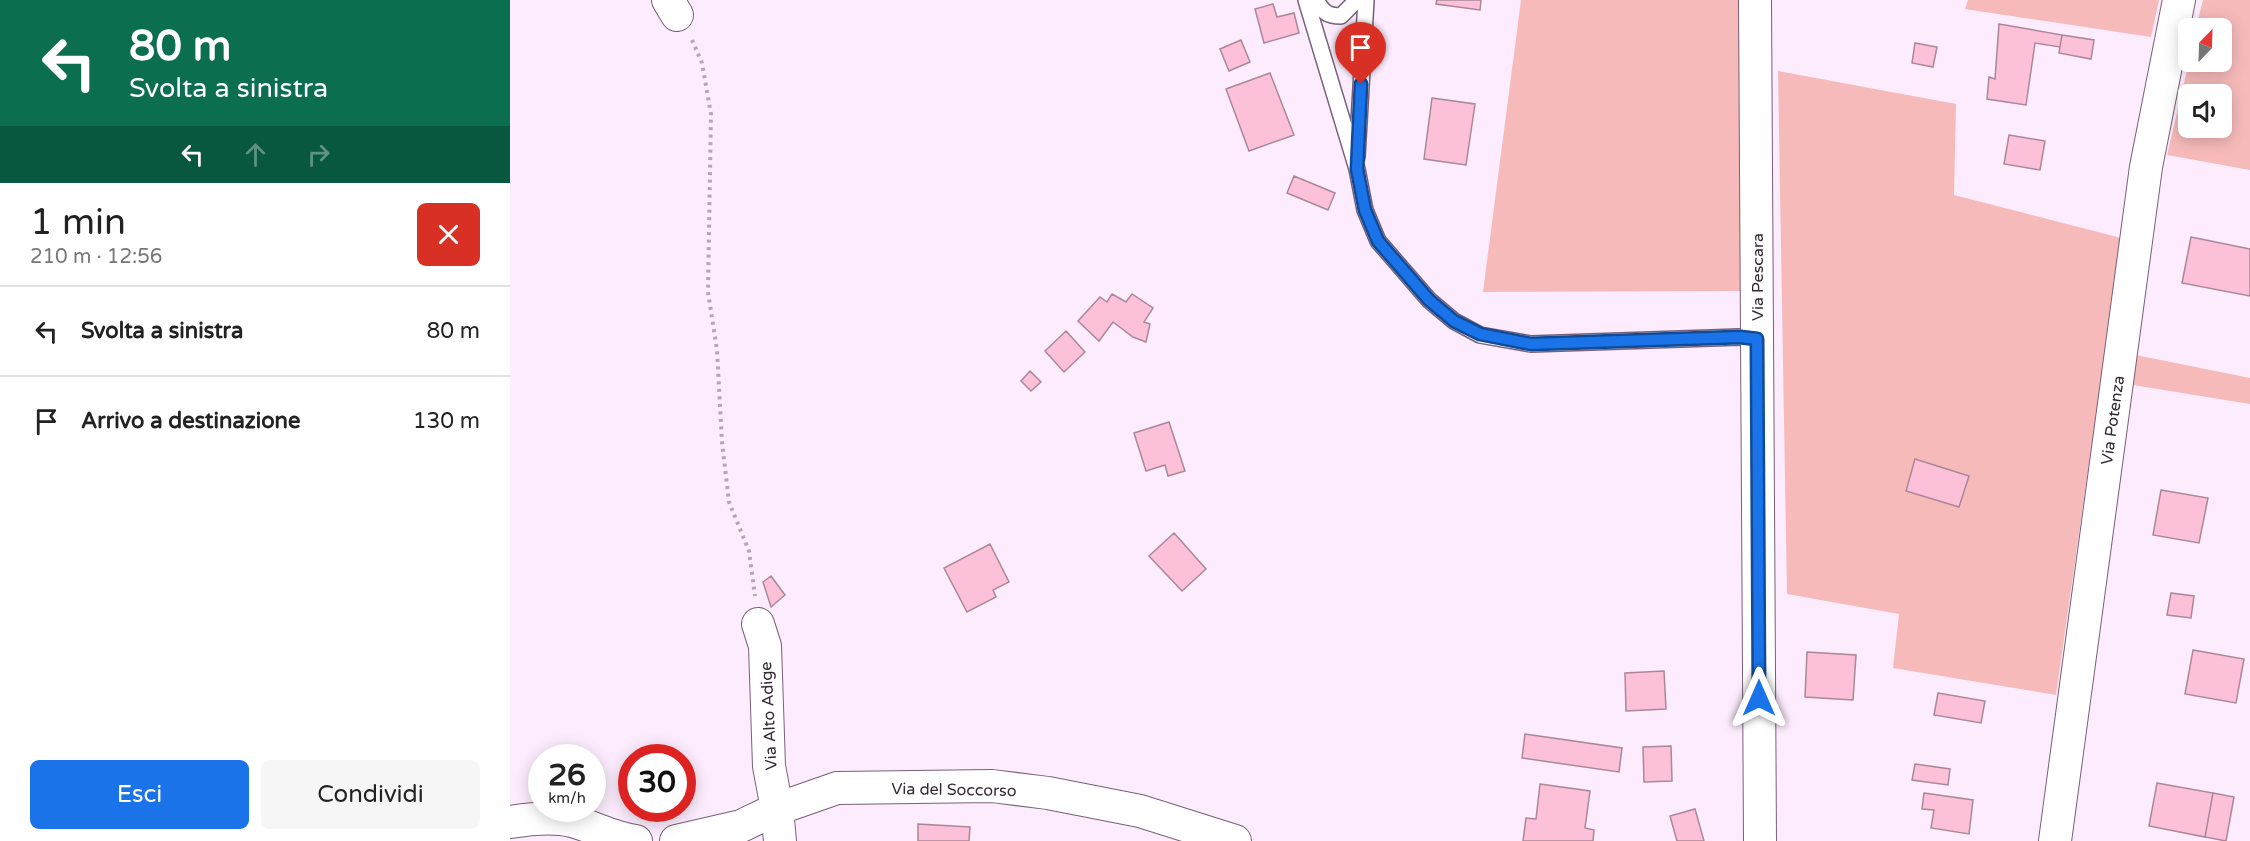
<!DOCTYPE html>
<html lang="it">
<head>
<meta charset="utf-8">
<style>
  :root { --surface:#fff; --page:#f6f6f6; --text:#222; --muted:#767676; --line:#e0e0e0; --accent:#1a73e8 }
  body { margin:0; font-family:"Varela Round",sans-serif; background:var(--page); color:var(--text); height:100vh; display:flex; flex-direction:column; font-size:22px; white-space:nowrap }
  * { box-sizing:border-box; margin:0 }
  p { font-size:20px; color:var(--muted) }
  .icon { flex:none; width:33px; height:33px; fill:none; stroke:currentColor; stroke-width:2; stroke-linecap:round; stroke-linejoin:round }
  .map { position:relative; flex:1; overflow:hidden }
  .drawer { display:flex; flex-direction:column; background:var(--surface); width:510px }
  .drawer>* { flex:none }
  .hud { background:#0b6e4f; color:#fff; overflow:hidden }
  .needle { width:39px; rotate:23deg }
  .buttons { position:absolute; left:1668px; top:18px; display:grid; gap:12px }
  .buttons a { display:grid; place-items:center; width:54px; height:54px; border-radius:9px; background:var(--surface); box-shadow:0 3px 15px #0003; font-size:30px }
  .speed { position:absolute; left:18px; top:744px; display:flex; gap:12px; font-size:30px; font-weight:700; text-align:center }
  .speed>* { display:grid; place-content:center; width:78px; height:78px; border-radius:50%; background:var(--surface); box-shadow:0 3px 15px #0003; line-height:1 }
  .speed small { font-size:15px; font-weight:400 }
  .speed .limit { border:9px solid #d22; background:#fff; color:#111 }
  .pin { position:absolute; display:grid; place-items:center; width:51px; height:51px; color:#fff; margin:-62px -26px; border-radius:50% 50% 50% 0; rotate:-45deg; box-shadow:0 0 6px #0007 }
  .pin .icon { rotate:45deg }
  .me { position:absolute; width:66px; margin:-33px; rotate:0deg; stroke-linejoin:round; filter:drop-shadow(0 0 4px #0008) }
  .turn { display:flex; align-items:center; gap:21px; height:126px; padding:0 30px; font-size:27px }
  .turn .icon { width:78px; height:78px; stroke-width:2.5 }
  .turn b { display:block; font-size:42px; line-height:51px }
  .lanes { display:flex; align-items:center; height:57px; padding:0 30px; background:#0003; justify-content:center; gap:30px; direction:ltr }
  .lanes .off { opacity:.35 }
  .round { display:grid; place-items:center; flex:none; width:63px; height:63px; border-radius:9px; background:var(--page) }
  .overview { display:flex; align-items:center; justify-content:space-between; height:102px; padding:0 30px }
  h1 { font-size:36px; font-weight:600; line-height:45px }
  .button { display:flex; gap:12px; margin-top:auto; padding:12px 30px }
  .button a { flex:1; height:69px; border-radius:9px; background:var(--accent); color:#fff; font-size:24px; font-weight:600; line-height:69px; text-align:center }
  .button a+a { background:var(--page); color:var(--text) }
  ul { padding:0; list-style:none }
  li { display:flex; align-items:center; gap:18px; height:90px; padding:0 30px; border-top:2px solid var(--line) }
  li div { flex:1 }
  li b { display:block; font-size:22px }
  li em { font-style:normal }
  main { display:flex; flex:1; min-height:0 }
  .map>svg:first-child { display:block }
</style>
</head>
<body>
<main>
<section class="drawer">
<div class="hud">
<div class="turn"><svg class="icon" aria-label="left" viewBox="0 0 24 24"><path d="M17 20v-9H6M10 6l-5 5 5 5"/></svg><div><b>80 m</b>Svolta a sinistra</div></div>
<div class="lanes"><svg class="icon" aria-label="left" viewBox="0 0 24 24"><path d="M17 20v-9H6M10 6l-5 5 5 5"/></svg><svg class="icon off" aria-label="ahead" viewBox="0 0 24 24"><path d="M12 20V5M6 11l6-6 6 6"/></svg><svg class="icon off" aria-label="right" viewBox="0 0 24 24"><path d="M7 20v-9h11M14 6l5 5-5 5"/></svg></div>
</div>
<div class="overview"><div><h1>1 min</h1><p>210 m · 12:56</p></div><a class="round" style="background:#d93025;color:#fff"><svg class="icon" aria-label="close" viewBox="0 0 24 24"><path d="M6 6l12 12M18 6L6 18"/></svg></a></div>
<ul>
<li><svg class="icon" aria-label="left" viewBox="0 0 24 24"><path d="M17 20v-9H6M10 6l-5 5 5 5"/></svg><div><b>Svolta a sinistra</b></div><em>80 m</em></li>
<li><svg class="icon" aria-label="arrive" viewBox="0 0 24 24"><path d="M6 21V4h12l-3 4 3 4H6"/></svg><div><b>Arrivo a destinazione</b></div><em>130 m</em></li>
</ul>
<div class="button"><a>Esci</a><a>Condividi</a></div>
</section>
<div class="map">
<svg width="1740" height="841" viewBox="0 0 1740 841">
  <rect width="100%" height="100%" fill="#fcecfd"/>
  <!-- green -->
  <path fill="#f7baba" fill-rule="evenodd" d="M 1011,0 L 1233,0 L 1232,291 L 973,292 Z
    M 1458,0 L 1649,0 L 1641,37 L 1455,9 Z
    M 1693,0 L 1740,0 L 1740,170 L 1657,155 L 1679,62 L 1712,62 L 1712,28 L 1686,28 ZM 1712,94 L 1712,128 L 1678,128 L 1678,94 Z
    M 1268,71 L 1446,104 L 1444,195 L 1611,238 L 1546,695 L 1383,668 L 1389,614 L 1277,594 Z
    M 1621,354 L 1740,378 L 1740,404 L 1617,384 Z"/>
  <!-- building -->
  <path fill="#fcc0d9" stroke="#ab8897" stroke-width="1.5" d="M 927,0 L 971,0 L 970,10 L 926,4 Z
    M 763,4 L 767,17 L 784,13 L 789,33 L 754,43 L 745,9 Z
    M 1489,24 L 1552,35 L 1550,47 L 1525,43 L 1516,105 L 1477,99 L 1479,77 L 1485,79 Z
    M 1552,35 L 1584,40 L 1581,59 L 1549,53 Z
    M 731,40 L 740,62 L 719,71 L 710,49 Z
    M 1405,43 L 1427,47 L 1423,67 L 1402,63 Z
    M 760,73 L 784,135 L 739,151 L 716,89 Z
    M 922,98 L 965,104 L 956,165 L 914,159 Z
    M 1499,135 L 1535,141 L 1530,170 L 1494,164 Z
    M 784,176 L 825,193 L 818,210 L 777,193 Z
    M 1681,237 L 1740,249 L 1740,296 L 1672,283 Z
    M 602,294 L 616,302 L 622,294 L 643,308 L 634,322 L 640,324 L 636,342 L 623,337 L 603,322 L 589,341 L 568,321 L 590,297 L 597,302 Z
    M 556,331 L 575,352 L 554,372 L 535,351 Z
    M 520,371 L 531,382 L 521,391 L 511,381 Z
    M 659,422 L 675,471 L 658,476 L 655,465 L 636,471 L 624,433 Z
    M 1405,459 L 1459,476 L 1449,507 L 1396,491 Z
    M 1651,490 L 1698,498 L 1689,543 L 1643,535 Z
    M 664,533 L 696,569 L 672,591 L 639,556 Z
    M 480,544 L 499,582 L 483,590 L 486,597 L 457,612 L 434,568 Z
    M 261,576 L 275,595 L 261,607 L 253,582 Z
    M 1661,593 L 1684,596 L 1681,618 L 1657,615 Z
    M 1683,650 L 1734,659 L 1726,703 L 1675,694 Z
    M 1297,652 L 1346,655 L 1343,700 L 1295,697 Z
    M 1154,671 L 1156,709 L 1116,711 L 1115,673 Z
    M 1428,693 L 1475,701 L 1471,723 L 1424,715 Z
    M 1015,734 L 1112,748 L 1109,772 L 1012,758 Z
    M 1161,746 L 1162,781 L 1134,782 L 1133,747 Z
    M 1405,764 L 1440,769 L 1438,785 L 1402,780 Z
    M 1647,783 L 1703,793 L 1695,837 L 1639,826 Z
    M 1030,784 L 1080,791 L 1075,828 L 1084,830 L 1083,841 L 1013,841 L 1016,818 L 1026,819 Z
    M 1414,793 L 1463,800 L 1459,834 L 1421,828 L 1424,810 L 1412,809 Z
    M 1703,793 L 1724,797 L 1716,841 L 1695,837 Z
    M 1185,809 L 1194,841 L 1167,841 L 1160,816 Z
    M 408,824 L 460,827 L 459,841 L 408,841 Z"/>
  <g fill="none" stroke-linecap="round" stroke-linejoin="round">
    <defs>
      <path id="lane" d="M 796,0 L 847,169 L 855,210 L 868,241 L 919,300 L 944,321 L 970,335 L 1021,344 L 1230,337 L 1247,339
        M 806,0 C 813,12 817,16 831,16 L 847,0
        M 847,157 L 856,0"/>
      <path id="street" d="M 158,0 L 167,15
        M 1245,0 L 1250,841
        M 248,624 L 255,646 L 259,766 L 267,809 L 270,841
        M 0,822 C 19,819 43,816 62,821 C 84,827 103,838 126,841
        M 166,841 L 231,826 L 267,809 L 327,788 L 482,786 L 538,793 L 630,811 L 725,841
        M 1545,841 L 1636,167 L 1669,0"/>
    </defs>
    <!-- lane casing -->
    <use href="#lane" stroke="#776078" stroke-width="18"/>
    <!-- street casing -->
    <use href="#street" stroke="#776078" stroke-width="34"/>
    <!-- path -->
    <path stroke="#b4a7b5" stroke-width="4" stroke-dasharray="3 4.5" stroke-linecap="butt" d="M 182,40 L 192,63 L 201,114 L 198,292 L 207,350 L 212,442 L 219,502 L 239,551 L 245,596"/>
    <!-- lane -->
    <use href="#lane" stroke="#fff" stroke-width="15"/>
    <!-- street -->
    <use href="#street" stroke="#fff" stroke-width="32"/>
  </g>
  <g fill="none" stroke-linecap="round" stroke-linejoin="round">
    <defs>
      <path id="route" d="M 851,84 L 847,169 L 855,210 L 868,241 L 919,300 L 944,321 L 970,334 L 1021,344 L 1230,337 L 1247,339 L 1249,698"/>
    </defs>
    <!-- route casing -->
    <use href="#route" stroke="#114b97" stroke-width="15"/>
    <!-- route -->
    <use href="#route" stroke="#1a73e8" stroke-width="10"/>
  </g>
  <g text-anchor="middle" stroke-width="6" stroke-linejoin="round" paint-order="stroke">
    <!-- street labels -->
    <g font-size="16" fill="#342a34" stroke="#fff">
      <text transform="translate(1247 277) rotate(-90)" y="6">Via Pescara</text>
      <text transform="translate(1602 420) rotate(-82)" y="6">Via Potenza</text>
      <text transform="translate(258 716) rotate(-93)" y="6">Via Alto Adige</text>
      <text transform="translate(444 789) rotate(1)" y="6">Via del Soccorso</text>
    </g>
  </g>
</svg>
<div class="buttons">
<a><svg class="needle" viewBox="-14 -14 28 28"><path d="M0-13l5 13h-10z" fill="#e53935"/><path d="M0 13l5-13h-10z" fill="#767676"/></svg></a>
<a><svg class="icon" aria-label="sound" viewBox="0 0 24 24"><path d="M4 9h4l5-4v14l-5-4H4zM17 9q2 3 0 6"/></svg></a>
</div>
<div class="speed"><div>26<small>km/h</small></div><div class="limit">30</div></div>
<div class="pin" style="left:851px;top:84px;background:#d93025"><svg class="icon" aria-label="arrive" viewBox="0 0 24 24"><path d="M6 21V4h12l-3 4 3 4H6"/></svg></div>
<svg class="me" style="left:1249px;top:698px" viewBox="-20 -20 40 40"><path d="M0-17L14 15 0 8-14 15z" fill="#1a73e8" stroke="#fff" stroke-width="4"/></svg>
</div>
</main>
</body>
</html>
